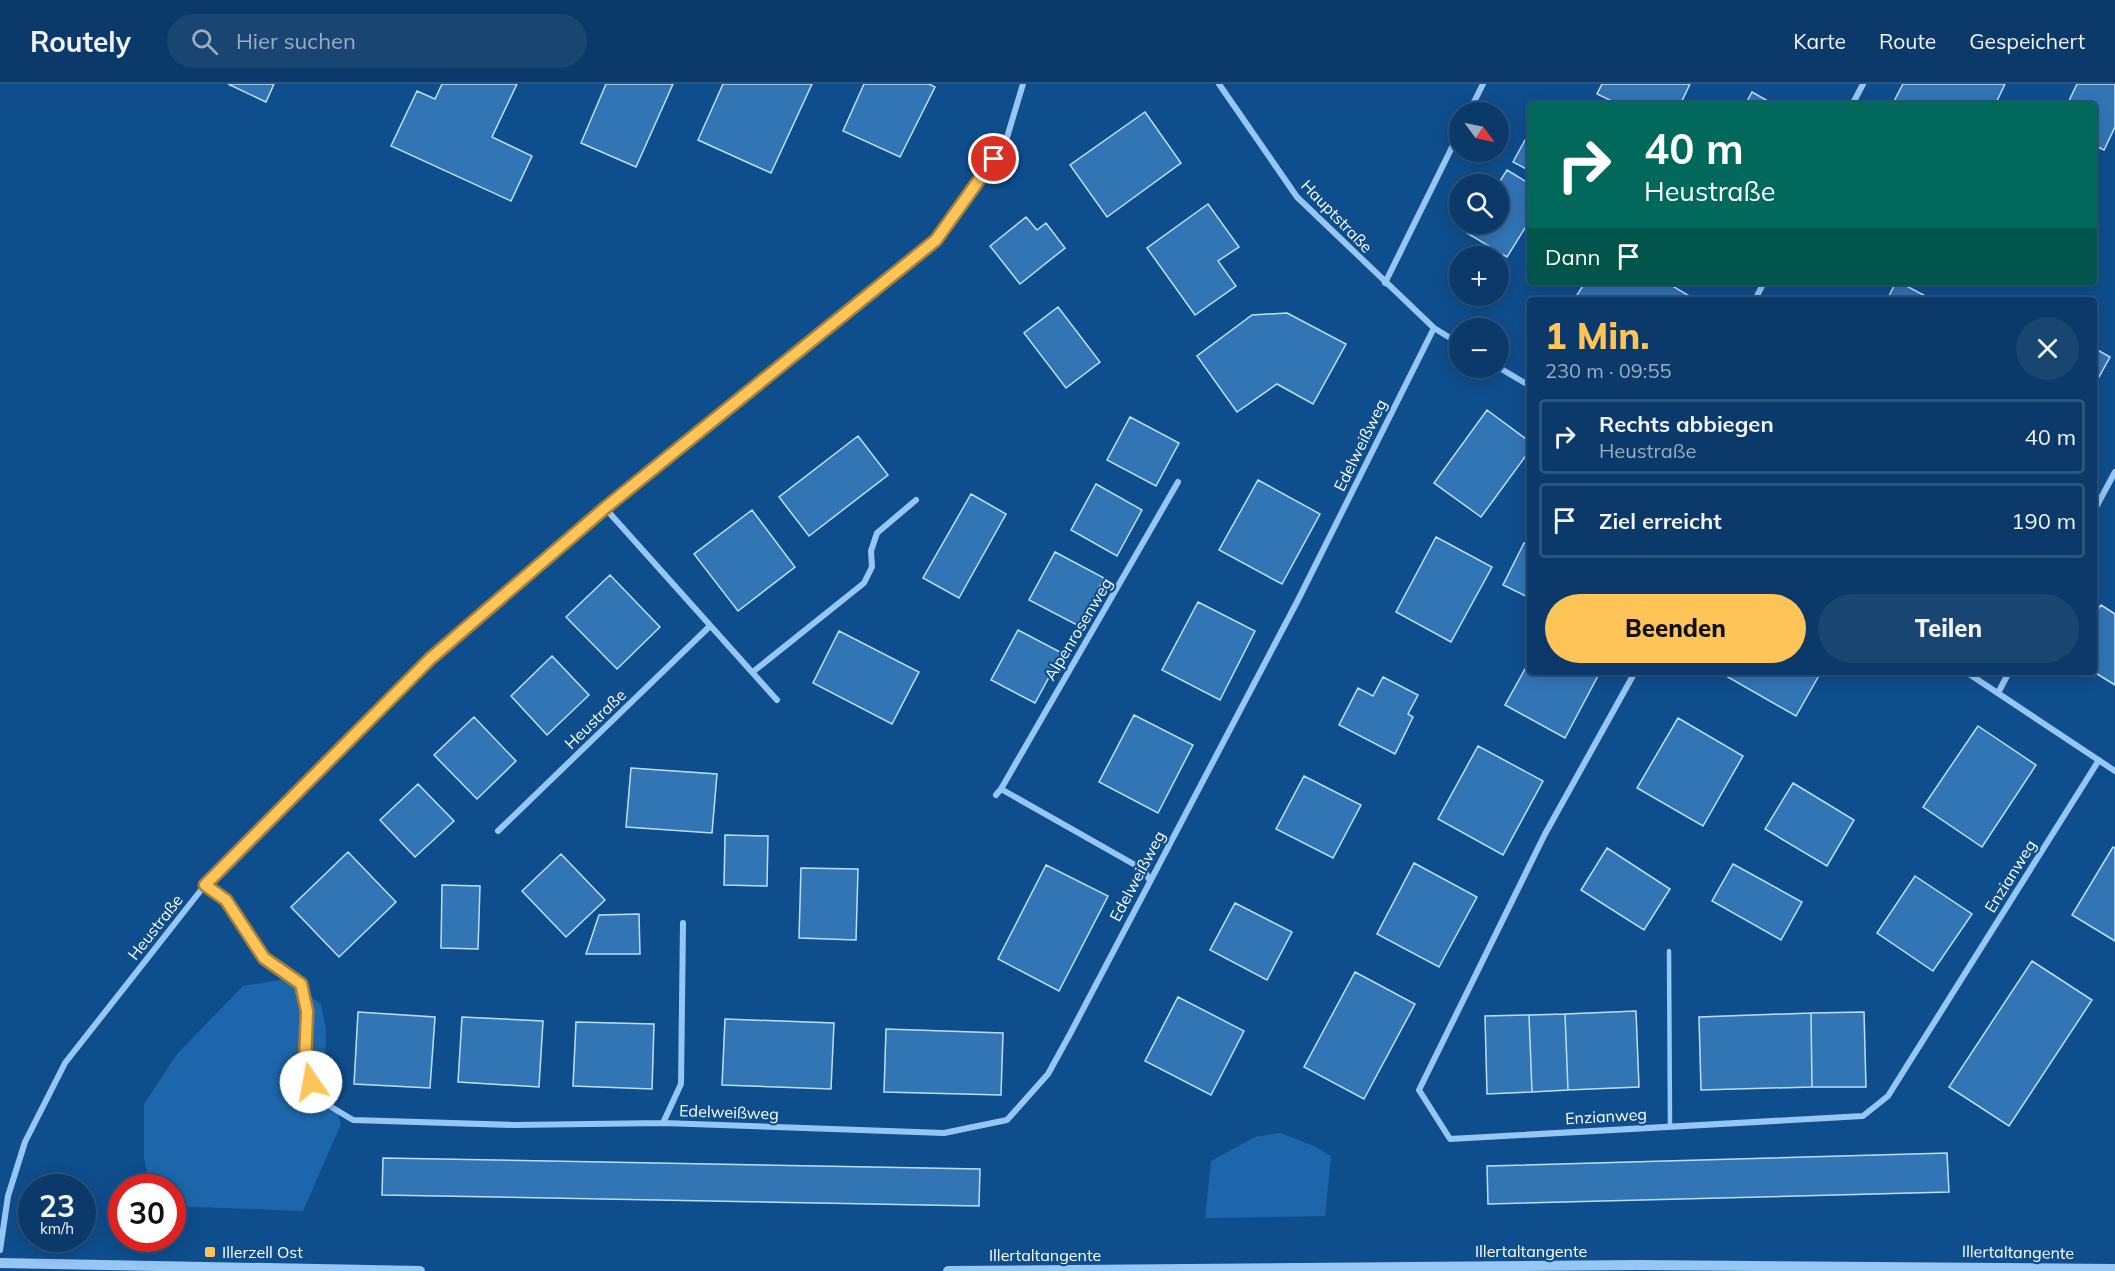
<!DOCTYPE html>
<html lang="de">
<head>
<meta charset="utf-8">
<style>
  :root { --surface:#0b3a6a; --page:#194572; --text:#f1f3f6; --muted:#9aadc1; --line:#2b547e; --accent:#ffc458 }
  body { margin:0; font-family:Mulish,sans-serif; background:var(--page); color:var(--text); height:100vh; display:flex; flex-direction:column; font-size:22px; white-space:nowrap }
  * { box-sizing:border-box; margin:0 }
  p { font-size:20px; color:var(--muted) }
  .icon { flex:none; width:33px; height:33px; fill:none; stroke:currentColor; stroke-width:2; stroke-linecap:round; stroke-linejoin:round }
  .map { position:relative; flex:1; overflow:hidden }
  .details { position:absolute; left:1527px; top:213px; width:570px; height:378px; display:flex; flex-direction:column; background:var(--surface); border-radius:6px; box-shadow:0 3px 15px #0003,0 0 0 2px var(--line) }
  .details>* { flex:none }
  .hud { position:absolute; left:1527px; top:18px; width:570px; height:183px; border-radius:6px; box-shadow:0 3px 15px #0003,0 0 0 2px var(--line); background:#00695c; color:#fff; overflow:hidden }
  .needle { width:39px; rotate:123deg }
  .controls { position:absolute; left:1449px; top:18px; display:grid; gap:12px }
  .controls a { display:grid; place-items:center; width:60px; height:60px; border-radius:50%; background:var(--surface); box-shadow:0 3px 15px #0003,0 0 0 2px var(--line); font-size:30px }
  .speed { position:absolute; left:18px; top:1090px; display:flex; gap:12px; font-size:30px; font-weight:700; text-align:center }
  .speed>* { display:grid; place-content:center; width:78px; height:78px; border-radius:50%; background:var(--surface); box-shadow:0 3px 15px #0003,0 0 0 2px var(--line); line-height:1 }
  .speed small { font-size:15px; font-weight:400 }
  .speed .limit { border:9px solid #d22; background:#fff; color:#111 }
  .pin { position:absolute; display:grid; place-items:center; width:51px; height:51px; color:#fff; margin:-26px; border:3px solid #fff; border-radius:50%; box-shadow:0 2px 6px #0007 }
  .me { position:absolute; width:66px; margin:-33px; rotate:348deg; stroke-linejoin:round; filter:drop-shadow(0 0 4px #0008) }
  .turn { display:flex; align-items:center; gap:21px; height:126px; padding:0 18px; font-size:27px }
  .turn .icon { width:78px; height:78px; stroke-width:2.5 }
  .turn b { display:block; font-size:42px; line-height:51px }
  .then { display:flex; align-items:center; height:57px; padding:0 18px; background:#0003; gap:12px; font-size:22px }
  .round { display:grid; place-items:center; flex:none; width:63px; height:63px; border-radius:32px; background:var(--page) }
  .summary { display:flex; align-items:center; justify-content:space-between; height:102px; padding:0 18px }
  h1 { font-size:36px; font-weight:800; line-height:45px; color:var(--accent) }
  .cta { display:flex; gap:12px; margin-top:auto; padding:12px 18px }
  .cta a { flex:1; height:69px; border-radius:36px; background:var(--accent); color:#111; font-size:24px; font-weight:800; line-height:69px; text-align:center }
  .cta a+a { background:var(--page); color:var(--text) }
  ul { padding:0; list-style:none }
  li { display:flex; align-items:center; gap:18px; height:75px; margin:0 12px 9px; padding:0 6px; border:3px solid var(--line); border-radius:6px }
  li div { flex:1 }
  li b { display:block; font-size:22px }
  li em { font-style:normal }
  header { display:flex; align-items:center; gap:36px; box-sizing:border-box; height:84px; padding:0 30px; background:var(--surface); border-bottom:2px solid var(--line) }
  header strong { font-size:28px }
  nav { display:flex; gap:33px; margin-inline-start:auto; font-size:21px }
  .search { width:420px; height:54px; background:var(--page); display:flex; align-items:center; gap:15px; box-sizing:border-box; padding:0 21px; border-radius:33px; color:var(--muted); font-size:22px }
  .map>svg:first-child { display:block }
</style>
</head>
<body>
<header>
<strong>Routely</strong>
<div class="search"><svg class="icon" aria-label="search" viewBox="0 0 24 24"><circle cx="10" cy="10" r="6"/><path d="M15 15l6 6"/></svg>Hier suchen</div>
<nav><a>Karte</a><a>Route</a><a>Gespeichert</a></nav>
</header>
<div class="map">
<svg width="2115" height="1187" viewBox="0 0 2115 1187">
  <rect width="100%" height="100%" fill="#0f4e8d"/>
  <!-- green -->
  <path fill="#1d66ab" d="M 285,895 L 321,920 L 326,946 L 325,995 L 341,1040 L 303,1127 L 173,1122 L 172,1104 L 151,1104 L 144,1074 L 144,1020 L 177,970 L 243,902 Z
    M 1280,1049 L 1314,1062 L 1331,1072 L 1325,1132 L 1205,1134 L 1211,1077 L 1255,1053 Z"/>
  <!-- building -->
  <path fill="#3275b5" stroke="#bddffe" stroke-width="1.5" d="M 228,0 L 274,0 L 266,18 Z
    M 442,0 L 517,0 L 492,53 L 532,72 L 511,117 L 391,62 L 417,7 L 435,15 Z
    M 606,0 L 673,0 L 636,83 L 581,59 Z
    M 723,0 L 812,0 L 771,89 L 698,56 Z
    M 864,0 L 929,0 L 935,3 L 900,73 L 843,47 Z
    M 1602,0 L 1690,0 L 1680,21 L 1620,21 L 1597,10 Z
    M 1903,0 L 2005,0 L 1995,21 L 1892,21 Z
    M 2077,0 L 2115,0 L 2115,43 L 2104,66 L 2094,61 L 2094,21 L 2067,21 Z
    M 1752,8 L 1775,21 L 1745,21 Z
    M 1145,28 L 1181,79 L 1107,133 L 1070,81 Z
    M 1530,47 L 1530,87 L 1513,78 Z
    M 1507,86 L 1530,100 L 1530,136 L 1507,173 L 1467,149 L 1474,140 L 1498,140 L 1498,100 Z
    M 1208,120 L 1239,163 L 1218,177 L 1236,202 L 1195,231 L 1147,164 Z
    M 1026,133 L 1037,146 L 1046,139 L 1065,164 L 1020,200 L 990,162 Z
    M 1585,198 L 1666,198 L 1696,216 L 1574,216 Z
    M 1896,198 L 1899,198 L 1933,216 L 1887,216 Z
    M 1058,223 L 1100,278 L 1066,304 L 1024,249 Z
    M 1287,229 L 1346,260 L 1313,320 L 1277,300 L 1237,328 L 1197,272 L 1252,231 Z
    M 2094,264 L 2110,273 L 2094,302 Z
    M 1487,326 L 1530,358 L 1530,366 L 1481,433 L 1434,399 Z
    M 1130,333 L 1179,359 L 1156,402 L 1107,376 Z
    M 858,352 L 888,391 L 809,452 L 779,413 Z
    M 1258,396 L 1320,430 L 1282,500 L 1219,466 Z
    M 1096,400 L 1142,426 L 1117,472 L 1071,446 Z
    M 971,410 L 1006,430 L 959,514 L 923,494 Z
    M 752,426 L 795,483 L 738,527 L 694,470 Z
    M 1436,453 L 1492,483 L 1451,558 L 1396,528 Z
    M 1524,459 L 1530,462 L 1530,514 L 1503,501 Z
    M 1055,468 L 1104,494 L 1079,542 L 1029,516 Z
    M 610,491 L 660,543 L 617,585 L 566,533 Z
    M 1198,518 L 1255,547 L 1220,616 L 1162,586 Z
    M 2101,521 L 2115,530 L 2115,601 L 2094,588 L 2094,531 Z
    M 1018,546 L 1062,569 L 1035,619 L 991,596 Z
    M 839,547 L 919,588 L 892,640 L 813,599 Z
    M 552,572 L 589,611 L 547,651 L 511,612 Z
    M 1530,576 L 1530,588 L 1600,588 L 1565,654 L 1505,621 Z
    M 1719,588 L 1821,588 L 1796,632 Z
    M 1383,593 L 1418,611 L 1408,630 L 1413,633 L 1395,670 L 1339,641 L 1358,604 L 1373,612 Z
    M 1134,631 L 1193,661 L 1158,729 L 1099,698 Z
    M 474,633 L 516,677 L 477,715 L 434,671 Z
    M 1678,634 L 1743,672 L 1703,742 L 1637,704 Z
    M 1978,642 L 2036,681 L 1982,763 L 1923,723 Z
    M 1478,662 L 1543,697 L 1503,771 L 1438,735 Z
    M 631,684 L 717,690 L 712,749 L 626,743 Z
    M 1304,692 L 1361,721 L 1333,774 L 1276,745 Z
    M 1793,699 L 1854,736 L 1827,782 L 1765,745 Z
    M 418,700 L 454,737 L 415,773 L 380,736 Z
    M 725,751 L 768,752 L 767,802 L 724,801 Z
    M 2113,763 L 2115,764 L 2115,857 L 2072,831 Z
    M 1607,764 L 1670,805 L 1644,846 L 1581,806 Z
    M 348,768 L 396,818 L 339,873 L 291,823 Z
    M 561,770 L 605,816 L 566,853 L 522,807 Z
    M 1414,779 L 1477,813 L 1439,883 L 1377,850 Z
    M 1733,780 L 1802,818 L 1781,856 L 1712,817 Z
    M 1046,781 L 1108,812 L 1059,907 L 998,875 Z
    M 801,784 L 858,785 L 856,856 L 799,854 Z
    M 1915,792 L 1972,830 L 1933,887 L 1877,849 Z
    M 442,801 L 480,802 L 478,865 L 441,864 Z
    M 1235,819 L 1292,848 L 1267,896 L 1210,866 Z
    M 639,830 L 640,870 L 586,870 L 599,831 Z
    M 2032,877 L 2092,916 L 2009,1042 L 1949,1003 Z
    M 1355,888 L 1415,920 L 1364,1015 L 1304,983 Z
    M 1178,913 L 1244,947 L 1211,1011 L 1145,977 Z
    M 1636,927 L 1639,1003 L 1568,1006 L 1565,930 Z
    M 358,928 L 435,933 L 430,1004 L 354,1000 Z
    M 1864,928 L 1866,1003 L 1812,1003 L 1811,929 Z
    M 1811,929 L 1812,1003 L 1701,1006 L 1699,933 Z
    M 1565,930 L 1568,1006 L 1532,1008 L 1529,931 Z
    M 1529,931 L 1532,1008 L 1487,1010 L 1485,932 Z
    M 462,933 L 543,937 L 539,1003 L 458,998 Z
    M 725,935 L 834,939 L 831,1005 L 722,1001 Z
    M 576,938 L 654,940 L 652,1005 L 573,1002 Z
    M 886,945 L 1003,949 L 1001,1011 L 884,1008 Z
    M 1947,1069 L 1949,1108 L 1488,1120 L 1487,1082 Z
    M 383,1074 L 980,1085 L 979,1122 L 382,1111 Z"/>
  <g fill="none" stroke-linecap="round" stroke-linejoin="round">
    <!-- service -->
    <path stroke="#96c6f3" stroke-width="4.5" d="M 1669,867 L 1670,1042"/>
    <!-- minor -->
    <path stroke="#96c6f3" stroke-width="6" d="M 1219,0 L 1297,113 L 1434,244 L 1460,260
      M 1852,21 L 1863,0
      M 1469,28 L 1483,0
      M 1385,199 L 1460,47
      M 1755,216 L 1764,198
      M 1498,283 L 1530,302
      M 605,424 L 777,616
      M 2094,427 L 2115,388
      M 754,587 L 864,499 L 872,483 L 871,467 L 877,449 L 916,416
      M 1635,588 L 1545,750 L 1419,1006 L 1450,1055 L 1863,1032 L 1888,1012 L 2099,676
      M 1966,588 L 2115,687
      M 1998,609 L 2009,588
      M 1001,705 L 1178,398
      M 996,711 L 1001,705 L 1144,786 L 1150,797
      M 498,747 L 710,542
      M 205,801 L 226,815 L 264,874 L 301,900 L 307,927 L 305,980 L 318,1015 L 353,1036 L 514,1041 L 663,1039 L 944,1049 L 1007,1036 L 1048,990 L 1070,950 L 1298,516 L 1434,244
      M 663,1039 L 681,1000 L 683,839
      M 0,1166 L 8,1112 L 25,1058 L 65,979 L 205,801 L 430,575 L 605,424 L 936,156 L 1005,60 L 1023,0"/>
    <!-- tertiary -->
    <path stroke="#96c6f3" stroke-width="10" d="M 0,1179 L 420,1187
      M 948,1187 L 1638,1181 L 2115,1185"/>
  </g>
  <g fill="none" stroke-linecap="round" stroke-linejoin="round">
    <defs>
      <path id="route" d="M 311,998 L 305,980 L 307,927 L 301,900 L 264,874 L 226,816 L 205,801 L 430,575 L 605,424 L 936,156 L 994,75"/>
    </defs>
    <!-- route casing -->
    <use href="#route" stroke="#a67f39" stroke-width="15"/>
    <!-- route -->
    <use href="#route" stroke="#ffc458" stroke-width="10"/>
  </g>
  <!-- markers -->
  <rect fill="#ffc458" stroke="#0f4e8d" stroke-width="2" x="204" y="1162" width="12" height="12" rx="3"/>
  <g text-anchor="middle" stroke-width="4.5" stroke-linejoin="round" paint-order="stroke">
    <!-- street labels -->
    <g font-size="16" fill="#fff" stroke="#0f4e8d">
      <text transform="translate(1337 132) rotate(46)" y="6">Hauptstraße</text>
      <text transform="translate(1360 361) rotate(-64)" y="6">Edelweißweg</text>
      <text transform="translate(1078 545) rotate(-59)" y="6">Alpenrosenweg</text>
      <text transform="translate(595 635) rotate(-44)" y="6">Heustraße</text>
      <text transform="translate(1137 792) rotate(-62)" y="6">Edelweißweg</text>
      <text transform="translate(2010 792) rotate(-58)" y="6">Enzianweg</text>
      <text transform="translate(155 843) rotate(-52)" y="6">Heustraße</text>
      <text transform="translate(729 1028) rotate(2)" y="6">Edelweißweg</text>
      <text transform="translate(1606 1032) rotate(-3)" y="6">Enzianweg</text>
      <text x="1531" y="1173">Illertaltangente</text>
      <text transform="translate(2018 1168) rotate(1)" y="6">Illertaltangente</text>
      <text x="1045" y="1177">Illertaltangente</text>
    </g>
    <!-- poi labels -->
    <g font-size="16" fill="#fff" stroke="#0f4e8d" text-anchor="start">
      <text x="222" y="1174">Illerzell Ost</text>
    </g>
  </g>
</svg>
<div class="controls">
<a><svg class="needle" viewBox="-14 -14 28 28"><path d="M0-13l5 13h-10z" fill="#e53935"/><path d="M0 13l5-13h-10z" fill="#9aadc1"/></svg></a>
<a><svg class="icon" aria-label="search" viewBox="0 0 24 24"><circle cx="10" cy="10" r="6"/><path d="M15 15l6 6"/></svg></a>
<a>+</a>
<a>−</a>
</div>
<div class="speed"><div>23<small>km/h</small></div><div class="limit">30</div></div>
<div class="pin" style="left:994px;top:75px;background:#d93025"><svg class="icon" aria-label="arrive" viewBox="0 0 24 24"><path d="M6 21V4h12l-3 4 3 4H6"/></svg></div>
<svg class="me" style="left:311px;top:998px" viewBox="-20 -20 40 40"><circle r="19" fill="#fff"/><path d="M0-13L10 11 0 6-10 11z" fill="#ffc458"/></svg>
<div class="hud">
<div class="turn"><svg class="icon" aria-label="right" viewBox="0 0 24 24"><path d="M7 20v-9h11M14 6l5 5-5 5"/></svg><div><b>40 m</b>Heustraße</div></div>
<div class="then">Dann<svg class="icon" aria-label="arrive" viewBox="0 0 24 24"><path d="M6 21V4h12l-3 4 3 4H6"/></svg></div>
</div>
<section class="details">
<div class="summary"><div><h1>1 Min.</h1><p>230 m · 09:55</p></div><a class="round"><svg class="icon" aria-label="close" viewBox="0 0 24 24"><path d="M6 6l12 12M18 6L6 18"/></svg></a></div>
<ul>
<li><svg class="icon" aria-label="right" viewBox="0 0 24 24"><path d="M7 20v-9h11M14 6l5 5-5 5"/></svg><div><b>Rechts abbiegen</b><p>Heustraße</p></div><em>40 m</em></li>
<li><svg class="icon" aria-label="arrive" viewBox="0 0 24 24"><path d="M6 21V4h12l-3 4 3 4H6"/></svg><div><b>Ziel erreicht</b></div><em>190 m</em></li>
</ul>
<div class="cta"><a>Beenden</a><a>Teilen</a></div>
</section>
</div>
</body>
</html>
